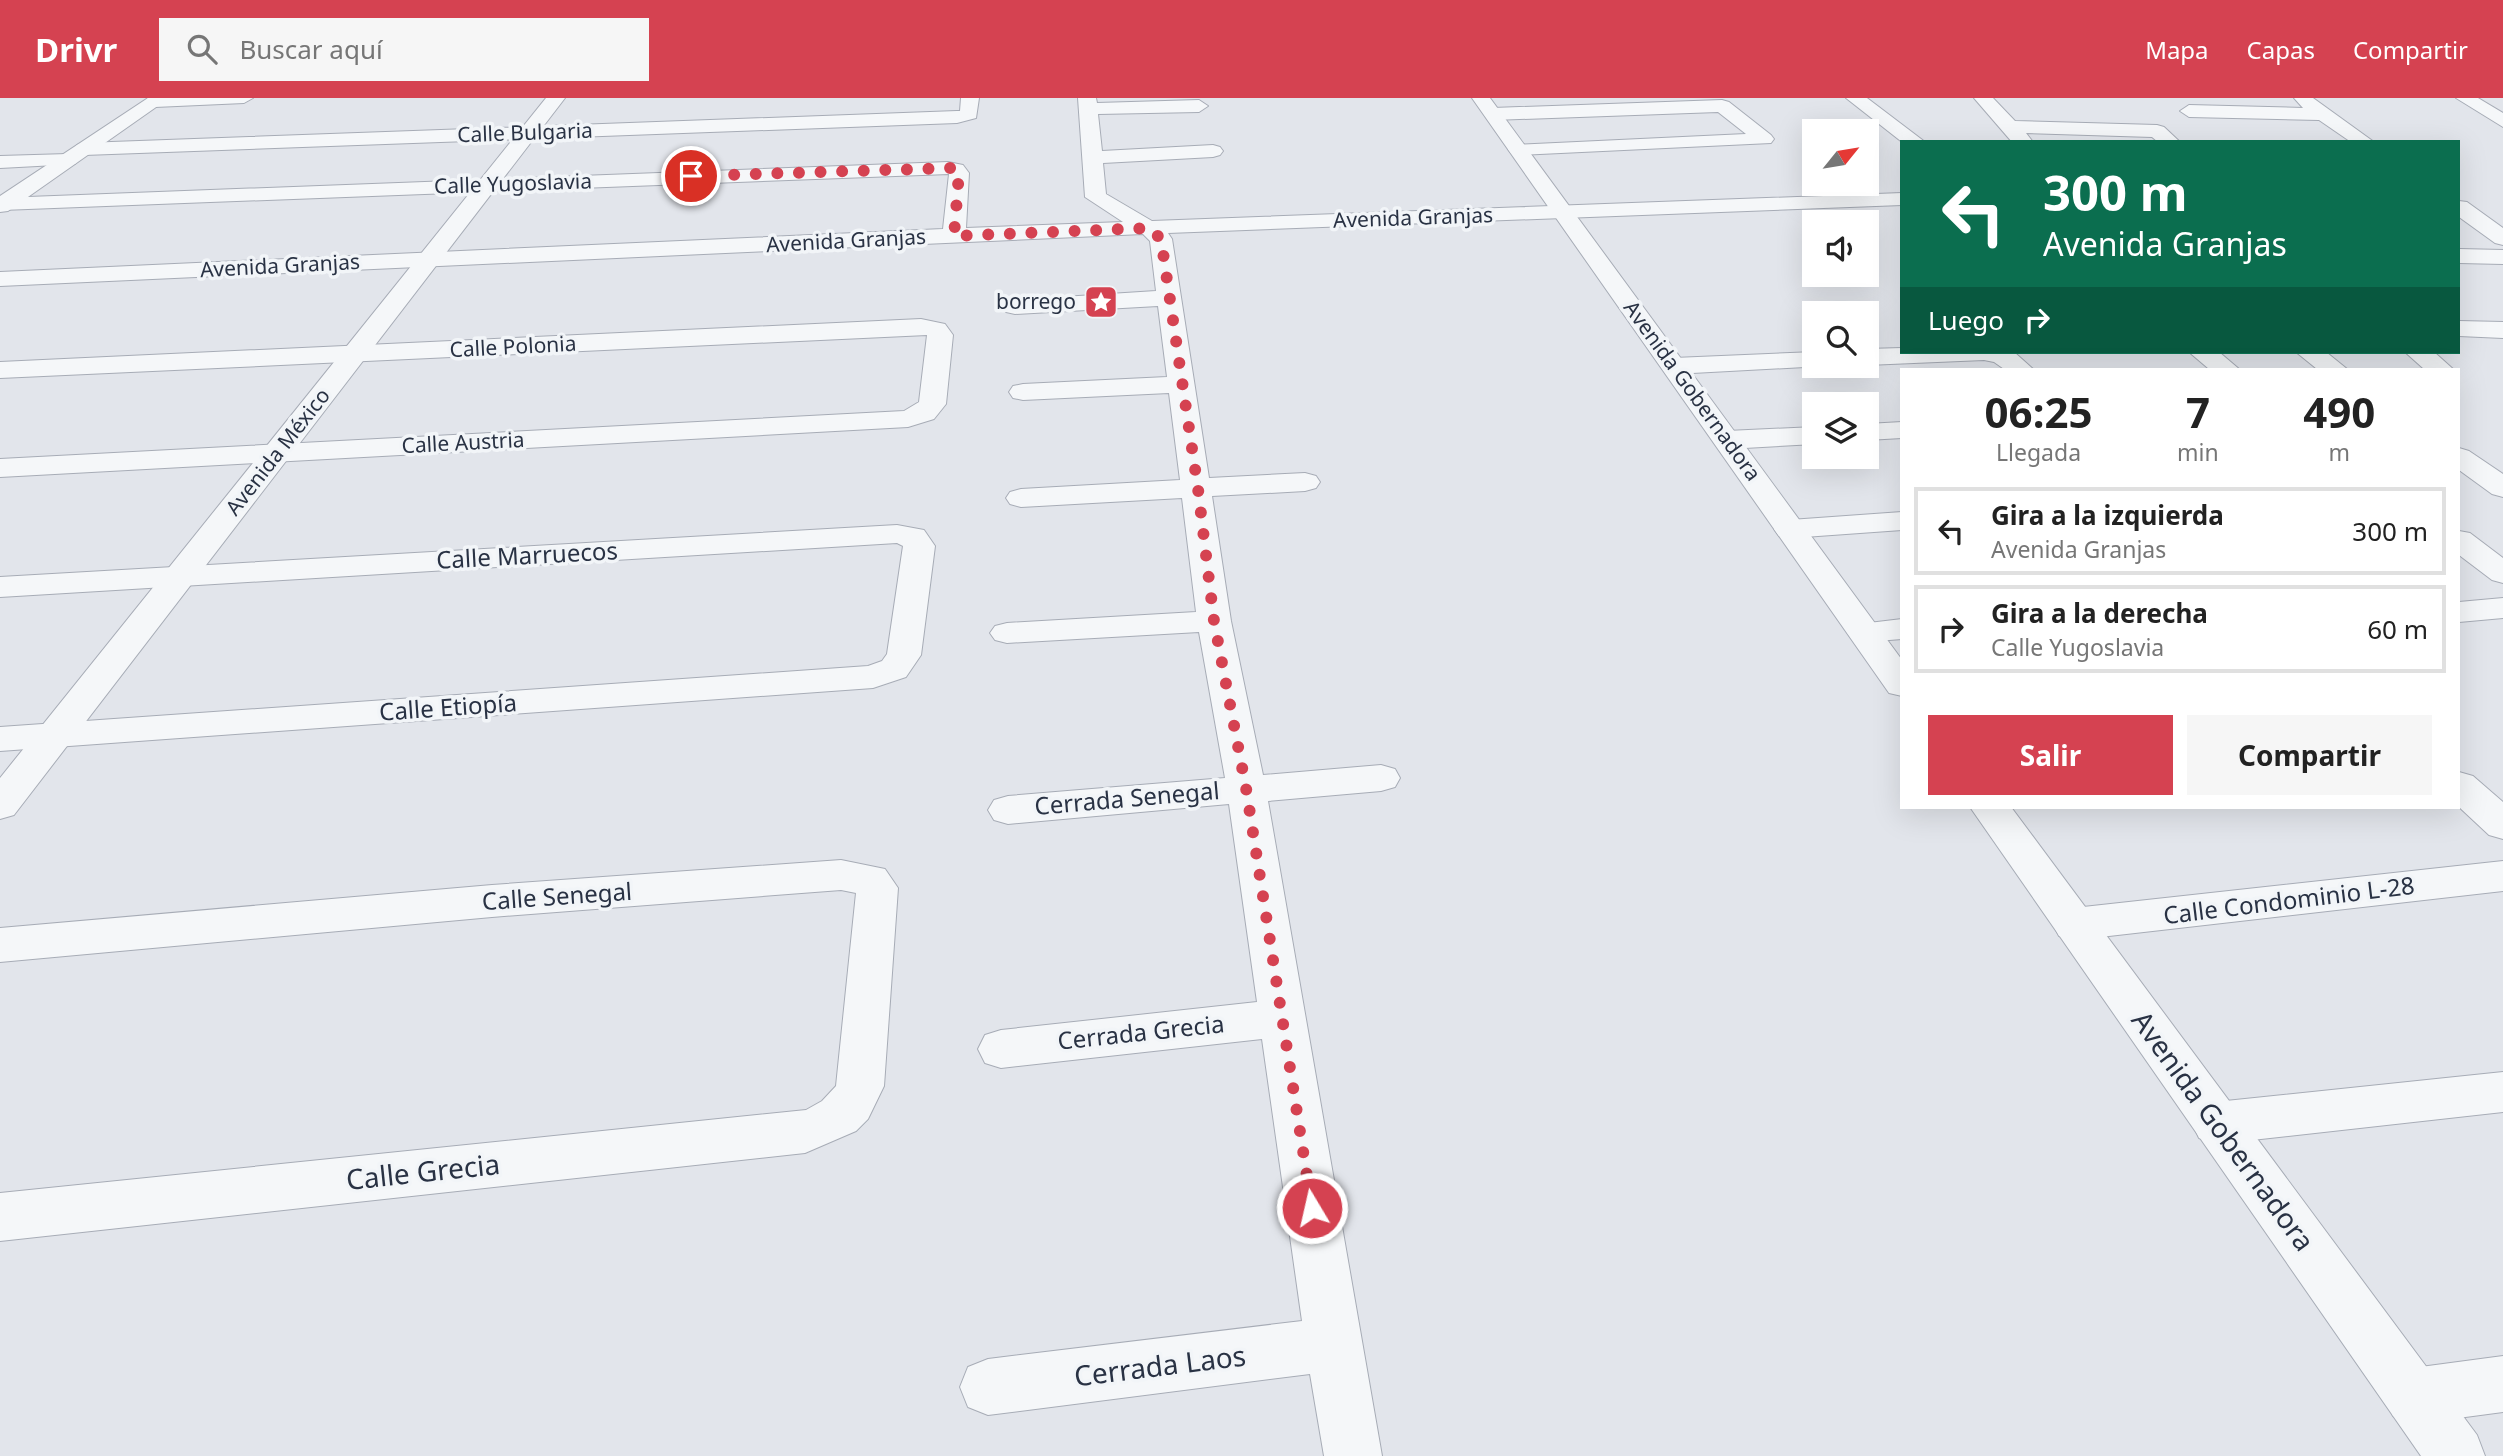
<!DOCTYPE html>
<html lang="es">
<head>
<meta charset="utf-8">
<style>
  :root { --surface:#fff; --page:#f6f6f6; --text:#222; --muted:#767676; --line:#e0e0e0; --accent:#d54251 }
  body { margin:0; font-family:"Noto Sans",sans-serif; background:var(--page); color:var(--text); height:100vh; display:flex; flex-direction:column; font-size:26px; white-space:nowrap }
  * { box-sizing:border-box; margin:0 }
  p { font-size:23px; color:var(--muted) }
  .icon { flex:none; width:38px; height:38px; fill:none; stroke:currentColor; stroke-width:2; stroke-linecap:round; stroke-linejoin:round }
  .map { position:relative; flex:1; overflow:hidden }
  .side { position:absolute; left:1900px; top:270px; width:560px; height:441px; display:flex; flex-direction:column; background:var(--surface); border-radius:0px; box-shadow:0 7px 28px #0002 }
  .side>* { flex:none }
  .guide { position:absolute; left:1900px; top:42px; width:560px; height:214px; border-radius:0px; box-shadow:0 7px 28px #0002; background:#0b6e4f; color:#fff; overflow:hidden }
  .needle { width:46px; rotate:60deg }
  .tools { position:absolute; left:1802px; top:21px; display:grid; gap:14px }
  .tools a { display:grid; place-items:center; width:77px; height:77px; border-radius:0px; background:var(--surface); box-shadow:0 7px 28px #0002; font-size:35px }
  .pin { position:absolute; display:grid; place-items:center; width:60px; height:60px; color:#fff; margin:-30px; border:4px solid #fff; border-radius:50%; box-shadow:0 2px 7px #0007 }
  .me { position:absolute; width:77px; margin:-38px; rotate:351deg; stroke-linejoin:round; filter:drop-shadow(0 0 5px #0008) }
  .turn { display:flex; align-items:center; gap:24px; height:147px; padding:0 28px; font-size:32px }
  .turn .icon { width:91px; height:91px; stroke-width:2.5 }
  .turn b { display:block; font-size:49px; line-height:60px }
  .then { display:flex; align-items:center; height:66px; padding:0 28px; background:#0003; gap:14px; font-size:26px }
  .eta { display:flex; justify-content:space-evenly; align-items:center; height:119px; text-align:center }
  .eta b { font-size:42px; font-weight:700; line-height:49px }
  .cta { display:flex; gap:14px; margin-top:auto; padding:14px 28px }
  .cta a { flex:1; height:80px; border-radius:0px; background:var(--accent); color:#fff; font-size:28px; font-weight:700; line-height:80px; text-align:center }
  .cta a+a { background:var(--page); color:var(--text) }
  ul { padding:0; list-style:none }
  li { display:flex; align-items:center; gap:21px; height:88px; margin:0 14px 10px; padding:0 14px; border:4px solid var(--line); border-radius:0px }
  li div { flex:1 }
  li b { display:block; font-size:26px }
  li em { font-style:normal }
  header { display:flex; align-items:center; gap:42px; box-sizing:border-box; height:98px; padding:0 35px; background:var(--accent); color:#fff }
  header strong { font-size:33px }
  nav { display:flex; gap:38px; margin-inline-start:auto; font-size:24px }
  .search { width:490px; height:63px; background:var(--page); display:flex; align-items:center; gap:18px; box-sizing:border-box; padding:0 24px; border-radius:0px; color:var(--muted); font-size:26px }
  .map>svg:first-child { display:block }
</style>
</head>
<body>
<header>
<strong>Drivr</strong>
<div class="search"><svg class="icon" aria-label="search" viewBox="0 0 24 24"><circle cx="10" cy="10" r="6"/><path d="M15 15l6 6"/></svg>Buscar aquí</div>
<nav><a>Mapa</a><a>Capas</a><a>Compartir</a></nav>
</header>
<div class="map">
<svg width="2503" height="1358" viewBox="0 0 2503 1358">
  <rect width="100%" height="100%" fill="#e2e5eb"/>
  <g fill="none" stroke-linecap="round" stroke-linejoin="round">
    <defs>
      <path id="minor" d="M 148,0 L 253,0 L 244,5 L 155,9 L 149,7 L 146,3 Z
        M 961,0 L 979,0 L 976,20 L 957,25 L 84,57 L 77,55 L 74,51 L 77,47 L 84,45 L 957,13 L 960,13 Z
        M 1078,0 L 1096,0 L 1097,5 L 1199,2 L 1208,8 L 1199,14 L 1098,16 L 1102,53 L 1213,47 L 1220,49 L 1223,53 L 1220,57 L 1213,59 L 1103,65 L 1106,96 L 1152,123 L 1902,95 L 1902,107 L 1168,135 L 1172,141 L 1209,380 L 1305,375 L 1316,378 L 1320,384 L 1316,390 L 1305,393 L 1212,398 L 1231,523 L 1263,677 L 1381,667 L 1395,671 L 1400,680 L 1395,689 L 1381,693 L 1268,703 L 1382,1358 L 1324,1358 L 1310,1276 L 988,1317 L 968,1309 L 960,1289 L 968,1269 L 988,1261 L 1302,1223 L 1262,941 L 1001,970 L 985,965 L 978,951 L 985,937 L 1001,932 L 1257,904 L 1229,706 L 1008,726 L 994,722 L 988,712 L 994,702 L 1008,698 L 1225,680 L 1199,534 L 1007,545 L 995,542 L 990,535 L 995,528 L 1007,525 L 1196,514 L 1182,400 L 1021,409 L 1010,406 L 1006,400 L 1010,394 L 1021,391 L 1180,382 L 1169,295 L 1023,302 L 1013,300 L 1009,294 L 1013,288 L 1023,286 L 1167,279 L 1158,208 L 1015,216 L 1006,214 L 1003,209 L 1006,204 L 1015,202 L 1156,193 L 1150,143 L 1143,136 L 0,188 L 0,174 L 943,131 L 949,76 L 2,112 L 2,100 L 948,64 L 963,67 L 969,75 L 966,130 L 1123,124 L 1085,99 Z
        M 1846,0 L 1867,0 L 1925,44 L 1902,44 Z
        M 1974,0 L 1993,0 L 2015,23 L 2157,27 L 2164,29 L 2180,44 L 2158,44 L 2152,39 L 2026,35 L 2033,44 L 2012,44 Z
        M 2294,0 L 2313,0 L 2374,44 L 2351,44 L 2319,22 L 2189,19 L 2180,13 L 2189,7 L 2303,10 Z
        M 2456,0 L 2478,0 L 2503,15 L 2503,29 Z
        M 1722,2 L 1729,4 L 1771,37 L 1774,41 L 1771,45 L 1518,57 L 1511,55 L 1508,51 L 1511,47 L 1746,36 L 1718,14 L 1493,22 L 1484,16 L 1493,10 Z
        M 68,56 L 75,58 L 78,62 L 75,66 L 0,70 L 0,58 Z
        M 2459,103 L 2467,104 L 2503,130 L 2503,147 L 2495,145 L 2459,119 Z
        M 2459,151 L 2503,152 L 2503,166 L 2459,165 Z
        M 921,221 L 945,226 L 953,237 L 946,306 L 934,321 L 908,329 L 0,379 L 0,361 L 904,313 L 919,304 L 927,237 L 0,280 L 0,264 Z
        M 2459,223 L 2503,224 L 2503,240 L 2459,238 Z
        M 1902,250 L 1902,254 L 2014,254 L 2033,271 L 2004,271 L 1994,264 L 1984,262 L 1867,267 L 1867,251 Z
        M 1815,254 L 1815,268 L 1823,268 L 1674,276 L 1665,274 L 1661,268 L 1665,262 L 1674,260 Z
        M 2189,254 L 2219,254 L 2239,271 L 2209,271 Z
        M 2296,254 L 2326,254 L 2347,271 L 2317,271 Z
        M 2405,254 L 2434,254 L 2453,271 L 2424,271 Z
        M 1902,324 L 1902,340 L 1867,342 L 1867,326 Z
        M 1815,329 L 1815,346 L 1727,351 L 1717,348 L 1713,342 L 1717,336 L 1727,333 Z
        M 2459,350 L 2469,353 L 2503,376 L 2503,399 L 2492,396 L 2459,372 Z
        M 1902,414 L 1902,432 L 1790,440 L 1779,438 L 1774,431 L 1779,424 L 1790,422 Z
        M 897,427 L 924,432 L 935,448 L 921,557 L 906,579 L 873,590 L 0,653 L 0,629 L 868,568 L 882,563 L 887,556 L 903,448 L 897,445 L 0,499 L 0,479 Z
        M 2459,433 L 2470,435 L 2503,460 L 2503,485 L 2492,482 L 2459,457 Z
        M 2503,500 L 2503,520 L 2459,524 L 2459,504 Z
        M 1902,521 L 1902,541 L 1864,544 L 1852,541 L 1847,534 L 1852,527 Z
        M 2459,674 L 2473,678 L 2503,704 L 2503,741 L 2489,737 L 2459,709 Z
        M 841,762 L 885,771 L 898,790 L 884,988 L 868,1021 L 856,1033 L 805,1055 L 0,1143 L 0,1095 L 806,1012 L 822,1003 L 836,988 L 856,795 L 841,792 L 492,819 L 0,864 L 0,830 L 492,787 Z
        M 2503,763 L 2503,793 L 2074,842 L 2059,838 L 2053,826 L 2059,814 L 2074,810 Z
        M 2503,974 L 2503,1014 L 2216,1046 L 2199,1040 L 2192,1025 L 2199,1010 L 2216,1004 Z
        M 2503,1258 L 2503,1314 L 2413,1326 L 2393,1318 L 2385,1298 L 2393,1278 L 2413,1270 Z"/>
      <path id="tertiary" d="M 148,0 L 169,0 L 8,113 L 0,114 L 0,98 Z
        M 546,0 L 565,0 L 14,717 L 0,721 L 0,680 Z
        M 1472,0 L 1490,0 L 1902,562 L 1902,598 L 1889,595 Z
        M 1970,709 L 2011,709 L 2477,1337 L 2485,1358 L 2421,1358 Z"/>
    </defs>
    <!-- minor casing -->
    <use href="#minor" stroke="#a7acb6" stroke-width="2"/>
    <!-- tertiary casing -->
    <use href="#tertiary" stroke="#a7acb6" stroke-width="2"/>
    <!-- minor -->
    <use href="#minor" fill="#f5f7f9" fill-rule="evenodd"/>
    <!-- tertiary -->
    <use href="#tertiary" fill="#f5f7f9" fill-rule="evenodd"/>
  </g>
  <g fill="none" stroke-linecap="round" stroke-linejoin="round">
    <!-- route -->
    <path stroke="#d54251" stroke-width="12" stroke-dasharray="0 21.6" d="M 691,78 L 952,70 L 959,75 L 954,138 L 1149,130 L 1161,141 L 1198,391 L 1214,523 L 1246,690 L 1312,1110"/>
  </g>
  <!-- icons -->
  <defs>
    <symbol id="sight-square" viewBox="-11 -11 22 22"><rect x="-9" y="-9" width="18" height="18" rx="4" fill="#d54251" stroke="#f2f5f8"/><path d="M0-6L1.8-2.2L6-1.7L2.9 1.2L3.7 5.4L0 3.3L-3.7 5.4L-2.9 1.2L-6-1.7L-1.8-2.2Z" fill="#fff"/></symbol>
  </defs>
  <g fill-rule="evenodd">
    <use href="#sight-square" x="1082" y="185" width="38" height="38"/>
  </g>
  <g text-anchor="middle" stroke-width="7" stroke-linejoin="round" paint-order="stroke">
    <!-- far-street labels -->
    <g font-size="21" fill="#293244" stroke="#f2f5f8">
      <text transform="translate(525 35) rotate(-2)" y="7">Calle Bulgaria</text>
      <text transform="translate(513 86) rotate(-2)" y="7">Calle Yugoslavia</text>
      <text transform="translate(1413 120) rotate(-2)" y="7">Avenida Granjas</text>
      <text transform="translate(846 143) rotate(-3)" y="7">Avenida Granjas</text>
      <text transform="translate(280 168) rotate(-3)" y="7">Avenida Granjas</text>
      <text transform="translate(513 249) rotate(-3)" y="7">Calle Polonia</text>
      <text transform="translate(1692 293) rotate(54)" y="7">Avenida Gobernadora</text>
      <text transform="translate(463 345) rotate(-3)" y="7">Calle Austria</text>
      <text transform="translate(278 354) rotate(-52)" y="7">Avenida México</text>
    </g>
    <!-- far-poi labels -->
    <g font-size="21" fill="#293244" stroke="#f2f5f8" text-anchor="end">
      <text x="1076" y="211">borrego</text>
    </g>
    <!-- street labels -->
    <g font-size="24" fill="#293244" stroke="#f2f5f8">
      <text transform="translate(527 458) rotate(-3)" y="8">Calle Marruecos</text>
      <text transform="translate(448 610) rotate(-4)" y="8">Calle Etiopía</text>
      <text transform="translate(1127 701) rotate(-5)" y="8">Cerrada Senegal</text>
      <text transform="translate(557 799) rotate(-4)" y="8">Calle Senegal</text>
      <text transform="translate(2289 803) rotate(-7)" y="8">Calle Condominio L-28</text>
      <text transform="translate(1141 935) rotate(-6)" y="8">Cerrada Grecia</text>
    </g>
    <!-- near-street labels -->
    <g font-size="28" fill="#293244" stroke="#f2f5f8">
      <text transform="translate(2223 1033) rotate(54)" y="10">Avenida Gobernadora</text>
      <text transform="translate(423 1074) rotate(-6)" y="10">Calle Grecia</text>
      <text transform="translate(1160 1268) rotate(-7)" y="10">Cerrada Laos</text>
    </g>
  </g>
</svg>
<div class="tools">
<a><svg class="needle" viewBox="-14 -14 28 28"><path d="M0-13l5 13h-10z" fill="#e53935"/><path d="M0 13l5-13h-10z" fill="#767676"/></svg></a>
<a><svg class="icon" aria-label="sound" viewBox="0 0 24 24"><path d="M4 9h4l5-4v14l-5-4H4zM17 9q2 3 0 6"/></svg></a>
<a><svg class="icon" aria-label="search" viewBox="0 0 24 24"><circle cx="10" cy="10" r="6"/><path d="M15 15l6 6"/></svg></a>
<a><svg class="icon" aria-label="layers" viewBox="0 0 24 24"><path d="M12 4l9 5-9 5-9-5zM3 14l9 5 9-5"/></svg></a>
</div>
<div class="pin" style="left:691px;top:78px;background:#d93025"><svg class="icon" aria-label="arrive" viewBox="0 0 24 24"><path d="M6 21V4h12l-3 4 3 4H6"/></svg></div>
<svg class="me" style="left:1312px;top:1110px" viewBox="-20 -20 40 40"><circle r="17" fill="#d54251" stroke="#fff" stroke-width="3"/><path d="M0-11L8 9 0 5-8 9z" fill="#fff"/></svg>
<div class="guide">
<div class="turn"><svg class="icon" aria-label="left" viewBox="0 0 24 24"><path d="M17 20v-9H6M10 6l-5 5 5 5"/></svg><div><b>300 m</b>Avenida Granjas</div></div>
<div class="then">Luego<svg class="icon" aria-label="right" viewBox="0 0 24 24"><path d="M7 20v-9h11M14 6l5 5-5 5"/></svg></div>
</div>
<section class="side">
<div class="eta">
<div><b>06:25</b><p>Llegada</p></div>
<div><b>7</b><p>min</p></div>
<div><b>490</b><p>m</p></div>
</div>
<ul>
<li><svg class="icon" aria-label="left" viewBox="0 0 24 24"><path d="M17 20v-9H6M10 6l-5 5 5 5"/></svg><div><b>Gira a la izquierda</b><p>Avenida Granjas</p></div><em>300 m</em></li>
<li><svg class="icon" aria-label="right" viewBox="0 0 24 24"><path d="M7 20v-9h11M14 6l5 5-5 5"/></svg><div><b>Gira a la derecha</b><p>Calle Yugoslavia</p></div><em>60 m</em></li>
</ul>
<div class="cta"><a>Salir</a><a>Compartir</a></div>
</section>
</div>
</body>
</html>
